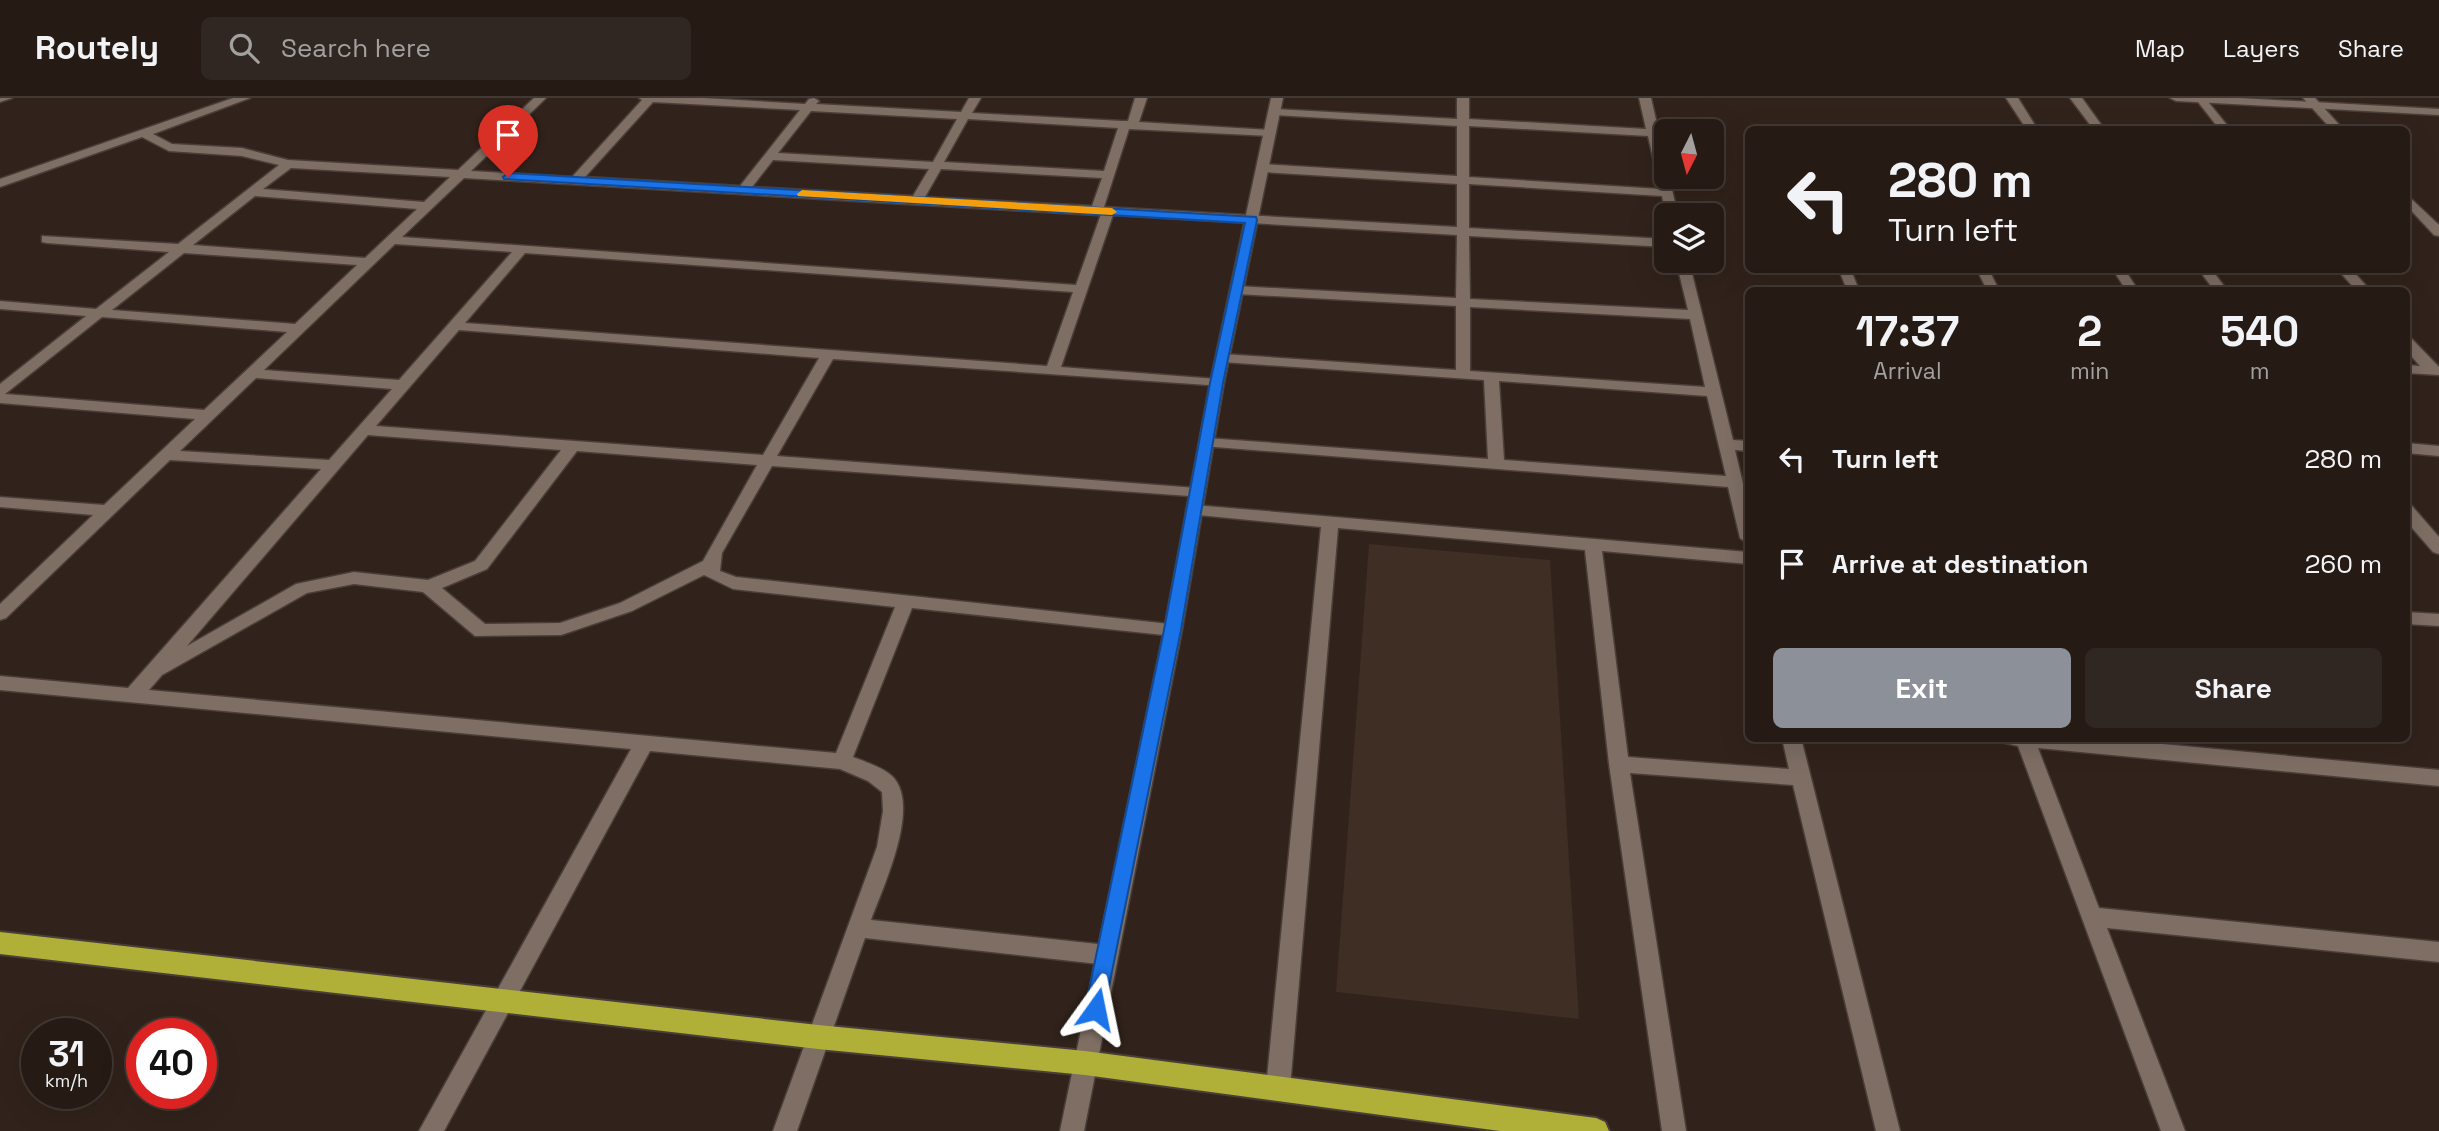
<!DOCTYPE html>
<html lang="en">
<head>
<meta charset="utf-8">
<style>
  :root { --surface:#251a14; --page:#312722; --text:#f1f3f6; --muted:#a3a1a0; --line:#423834; --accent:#8c9099 }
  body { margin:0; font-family:"Space Grotesk",sans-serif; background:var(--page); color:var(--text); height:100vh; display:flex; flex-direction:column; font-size:26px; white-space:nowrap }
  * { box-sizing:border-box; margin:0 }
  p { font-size:23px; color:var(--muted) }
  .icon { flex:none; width:38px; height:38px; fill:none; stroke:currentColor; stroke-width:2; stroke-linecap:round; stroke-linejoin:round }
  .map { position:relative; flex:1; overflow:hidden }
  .details { position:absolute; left:1745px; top:189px; width:665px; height:455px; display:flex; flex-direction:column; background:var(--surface); border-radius:10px; box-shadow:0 7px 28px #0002,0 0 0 2px var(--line) }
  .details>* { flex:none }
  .hud { position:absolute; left:1745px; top:28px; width:665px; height:147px; border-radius:10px; box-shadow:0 7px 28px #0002,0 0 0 2px var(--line); background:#251a14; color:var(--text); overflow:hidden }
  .needle { width:46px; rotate:186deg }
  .tools { position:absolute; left:1654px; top:21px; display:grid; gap:14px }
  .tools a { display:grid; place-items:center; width:70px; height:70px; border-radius:10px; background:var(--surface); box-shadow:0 7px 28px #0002,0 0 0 2px var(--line); font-size:35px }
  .speed { position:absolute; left:21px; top:920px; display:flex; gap:14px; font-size:35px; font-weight:700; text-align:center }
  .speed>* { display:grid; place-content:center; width:91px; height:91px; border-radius:50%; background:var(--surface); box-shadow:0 7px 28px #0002,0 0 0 2px var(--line); line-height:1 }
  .speed small { font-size:18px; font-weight:400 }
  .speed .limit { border:10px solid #d22; background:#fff; color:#111 }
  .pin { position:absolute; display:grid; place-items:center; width:60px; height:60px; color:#fff; margin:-72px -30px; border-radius:50% 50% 50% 0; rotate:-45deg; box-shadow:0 0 7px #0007 }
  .pin .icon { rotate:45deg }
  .me { position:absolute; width:77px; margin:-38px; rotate:12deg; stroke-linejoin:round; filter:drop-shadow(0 0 5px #0008) }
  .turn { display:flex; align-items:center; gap:24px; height:147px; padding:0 28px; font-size:32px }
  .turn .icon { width:91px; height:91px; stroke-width:2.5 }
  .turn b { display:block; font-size:49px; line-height:60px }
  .eta { display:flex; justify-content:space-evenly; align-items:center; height:119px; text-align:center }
  .eta b { font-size:42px; font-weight:800; line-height:49px }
  .button { display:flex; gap:14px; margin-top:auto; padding:14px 28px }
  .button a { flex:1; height:80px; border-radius:10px; background:var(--accent); color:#fff; font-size:28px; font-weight:800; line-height:80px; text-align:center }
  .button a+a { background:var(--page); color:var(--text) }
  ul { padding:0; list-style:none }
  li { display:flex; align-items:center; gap:21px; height:105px; padding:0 28px }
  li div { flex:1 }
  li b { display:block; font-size:26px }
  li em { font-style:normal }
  header { display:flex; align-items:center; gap:42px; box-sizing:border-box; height:98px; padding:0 35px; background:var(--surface); border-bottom:2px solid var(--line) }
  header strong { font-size:33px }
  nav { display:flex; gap:38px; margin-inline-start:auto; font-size:24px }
  .search { width:490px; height:63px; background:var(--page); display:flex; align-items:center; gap:18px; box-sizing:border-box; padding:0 24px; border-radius:10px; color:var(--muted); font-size:26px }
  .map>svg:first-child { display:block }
</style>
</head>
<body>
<header>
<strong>Routely</strong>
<div class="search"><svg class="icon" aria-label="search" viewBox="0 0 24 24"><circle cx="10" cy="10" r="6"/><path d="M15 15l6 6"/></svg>Search here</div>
<nav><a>Map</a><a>Layers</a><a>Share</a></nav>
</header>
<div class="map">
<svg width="2439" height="1033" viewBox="0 0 2439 1033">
  <rect width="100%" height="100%" fill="#31231b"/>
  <!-- education -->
  <path fill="#3e2e23" d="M 1369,446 L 1550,462 L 1579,921 L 1336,894 Z"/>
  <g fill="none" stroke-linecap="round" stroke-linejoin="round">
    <defs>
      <path id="minor" d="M 0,0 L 12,0 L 0,4 Z
        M 233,0 L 250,0 L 153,36 L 172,46 L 242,50 L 288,62 L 458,72 L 534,0 L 546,0 L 471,73 L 572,79 L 642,2 L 639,0 L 704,0 L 805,6 L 809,1 L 814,0 L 819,3 L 816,6 L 961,14 L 969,0 L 981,0 L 972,15 L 1122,23 L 1128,23 L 1135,0 L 1147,0 L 1139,24 L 1270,32 L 1276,35 L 1270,38 L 1129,31 L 1104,109 L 1457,129 L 1457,86 L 1263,74 L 1257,70 L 1263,66 L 1457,78 L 1457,28 L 1275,17 L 1269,14 L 1275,11 L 1457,21 L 1457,0 L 1469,0 L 1469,21 L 1646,31 L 1639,0 L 1651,0 L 1666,65 L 1666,79 L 1669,79 L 1678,117 L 1666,117 L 1662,98 L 1469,86 L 1469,130 L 1666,141 L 1666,149 L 1469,138 L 1470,201 L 1688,212 L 1676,163 L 1689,163 L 1733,342 L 1748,343 L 1748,353 L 1735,352 L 1748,407 L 1748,446 L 1740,440 L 1728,389 L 1202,348 L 1199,345 L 1202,342 L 1207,340 L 1488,361 L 1484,282 L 1223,264 L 1216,260 L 1223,256 L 1456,272 L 1456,208 L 1237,196 L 1230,192 L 1237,188 L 1456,200 L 1457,137 L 1113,117 L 1061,269 L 1217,281 L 1224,285 L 1222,288 L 833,261 L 777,358 L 1197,390 L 1203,391 L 1205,395 L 1203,399 L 772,368 L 722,455 L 720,473 L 736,479 L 1179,527 L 1182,532 L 1179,537 L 1173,538 L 912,510 L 853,659 C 866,664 882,669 892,678 C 922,707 883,789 871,822 L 1107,847 L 1115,850 L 1118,857 L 1115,864 L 1107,867 L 865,840 L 797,1033 L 773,1033 L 877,749 L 883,713 L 882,694 L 868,683 L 840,671 L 650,653 L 444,1033 L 419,1033 L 631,651 L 0,592 L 0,578 L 128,590 L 321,371 L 170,362 L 6,520 L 0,522 L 0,506 L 93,417 L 0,409 L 0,399 L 104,407 L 195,321 L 0,305 L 0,286 L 86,218 L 0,211 L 0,203 L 96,211 L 169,154 L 47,145 L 42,144 L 42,138 L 178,146 L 279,67 L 242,58 L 169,53 L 142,39 L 0,89 L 0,81 ZM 653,4 L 800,12 L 740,88 L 585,79 ZM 811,13 L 957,21 L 933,64 L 778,55 ZM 968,21 L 1118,30 L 1104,73 L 944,64 ZM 1469,28 L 1648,38 L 1660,91 L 1469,79 ZM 773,62 L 929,71 L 913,98 L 752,89 ZM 291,70 L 450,79 L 424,104 L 263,91 ZM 941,71 L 1102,80 L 1092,108 L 925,99 ZM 464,80 L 1097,117 L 1101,116 L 1076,187 L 402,139 ZM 255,98 L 417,111 L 365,160 L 193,147 ZM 395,146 L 512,154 L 399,282 L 264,272 ZM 184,155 L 357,167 L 295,226 L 112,212 ZM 525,155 L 1073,194 L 1047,268 L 465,225 ZM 1470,209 L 1690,221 L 1705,289 L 1470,273 ZM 102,219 L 287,234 L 204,312 L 5,296 ZM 459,232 L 819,260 L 763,357 L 376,328 ZM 256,280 L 392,291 L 329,362 L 180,353 ZM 1499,283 L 1707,298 L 1726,378 L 1504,362 ZM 368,337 L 561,352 L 475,463 L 428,482 L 354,474 L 296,486 L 187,548 ZM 577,353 L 757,367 L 703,463 L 620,505 L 560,525 L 485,526 L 442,490 L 487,471 ZM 704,477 L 733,491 L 895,509 L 836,655 L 149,592 L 162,577 L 307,495 L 354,486 L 423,494 L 475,538 L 561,537 L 632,513 Z
        M 2006,0 L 2018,0 L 2038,32 L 2027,32 Z
        M 2070,0 L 2082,0 L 2105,32 L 2094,32 Z
        M 2195,0 L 2205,0 L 2231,32 L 2220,32 Z
        M 2303,0 L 2315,0 L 2344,32 L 2332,32 Z
        M 2406,96 L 2439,127 L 2439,138 L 2434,137 L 2406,107 Z
        M 1839,172 L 1851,172 L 1859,192 L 1847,192 Z
        M 1977,172 L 1989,172 L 1999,192 L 1987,192 Z
        M 2113,172 L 2125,172 L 2138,192 L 2126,192 Z
        M 2199,172 L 2212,172 L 2227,192 L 2214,192 Z
        M 2338,172 L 2352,172 L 2370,192 L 2356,192 Z
        M 2406,239 L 2411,240 L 2439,269 L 2439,277 L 2406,275 L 2406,267 L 2420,268 L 2406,252 Z
        M 2406,345 L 2439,348 L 2439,358 L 2406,355 Z
        M 1194,407 L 1748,454 L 1748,466 L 1602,453 L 1628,659 L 1789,671 L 1782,640 L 1801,640 L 1900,1033 L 1876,1033 L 1793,687 L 1630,675 L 1686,1033 L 1662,1033 L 1609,666 L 1585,452 L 1338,430 L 1290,990 L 1286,998 L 1278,1001 L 1270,998 L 1266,990 L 1321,429 L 1188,416 L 1186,412 L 1188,408 Z
        M 2406,407 L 2412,408 L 2439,439 L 2439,456 L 2433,454 L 2406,423 Z
        M 2406,514 L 2439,516 L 2439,528 L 2406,526 Z
        M 2003,640 L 2098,640 L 2439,672 L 2439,688 L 2038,650 L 2099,810 L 2439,844 L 2439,864 L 2107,830 L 2185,1033 L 2161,1033 L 2018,648 L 2005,645 Z"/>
      <path id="tertiary" d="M 1271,0 L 1283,0 L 1224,285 L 1182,532 L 1084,1033 L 1060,1033 L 1164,532 L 1210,285 Z
        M 2170,0 L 2239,0 L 2439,11 L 2439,17 L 2176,3 Z"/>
      <path id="trunk" d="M 0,834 L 818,927 L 1085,953 L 1596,1020 L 1605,1024 L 1609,1033 L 1500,1033 L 1085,977 L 818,951 L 0,856 Z"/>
    </defs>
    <!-- minor casing -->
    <use href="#minor" stroke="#493e38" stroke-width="3"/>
    <!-- tertiary casing -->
    <use href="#tertiary" stroke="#493e38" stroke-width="3"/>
    <!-- trunk casing -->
    <use href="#trunk" stroke="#493e38" stroke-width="4"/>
    <!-- minor -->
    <use href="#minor" fill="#7e6e64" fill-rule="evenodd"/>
    <!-- tertiary -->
    <use href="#tertiary" fill="#7e6e64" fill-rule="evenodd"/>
    <!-- trunk -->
    <use href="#trunk" fill="#b0b038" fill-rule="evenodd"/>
  </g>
  <!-- route -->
  <path fill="#1a73e8" stroke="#114b97" stroke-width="2" d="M 508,75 L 1256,119 L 1257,122 L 1223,285 L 1181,532 L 1103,918 L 1096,920 L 1088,918 L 1085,911 L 1164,532 L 1210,285 L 1245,125 L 504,81 L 503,79 Z"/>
  <!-- slow -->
  <path fill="#f59e0b" d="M 802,92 L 1112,110 L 1117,114 L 1112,117 L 798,98 L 797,96 Z"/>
</svg>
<div class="tools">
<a><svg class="needle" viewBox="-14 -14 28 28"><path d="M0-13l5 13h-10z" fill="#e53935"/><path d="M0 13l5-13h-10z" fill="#a3a1a0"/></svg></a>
<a><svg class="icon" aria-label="layers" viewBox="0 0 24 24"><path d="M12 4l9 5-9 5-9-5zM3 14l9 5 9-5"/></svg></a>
</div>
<div class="speed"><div>31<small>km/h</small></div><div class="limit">40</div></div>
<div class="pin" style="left:508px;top:79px;background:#d93025"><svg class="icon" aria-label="arrive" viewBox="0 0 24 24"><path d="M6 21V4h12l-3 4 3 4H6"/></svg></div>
<svg class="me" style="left:1096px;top:911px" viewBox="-20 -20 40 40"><path d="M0-17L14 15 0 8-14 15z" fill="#1a73e8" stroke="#fff" stroke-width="4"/></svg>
<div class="hud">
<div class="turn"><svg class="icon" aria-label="left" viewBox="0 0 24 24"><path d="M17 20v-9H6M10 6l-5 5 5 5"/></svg><div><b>280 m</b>Turn left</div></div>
</div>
<section class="details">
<div class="eta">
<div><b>17:37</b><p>Arrival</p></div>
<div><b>2</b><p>min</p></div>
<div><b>540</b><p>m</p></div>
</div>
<ul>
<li><svg class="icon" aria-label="left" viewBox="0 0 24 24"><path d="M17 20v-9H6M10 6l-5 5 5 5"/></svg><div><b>Turn left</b></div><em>280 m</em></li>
<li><svg class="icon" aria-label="arrive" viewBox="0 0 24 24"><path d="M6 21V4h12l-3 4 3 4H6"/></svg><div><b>Arrive at destination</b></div><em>260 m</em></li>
</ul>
<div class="button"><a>Exit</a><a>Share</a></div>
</section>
</div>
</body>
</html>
